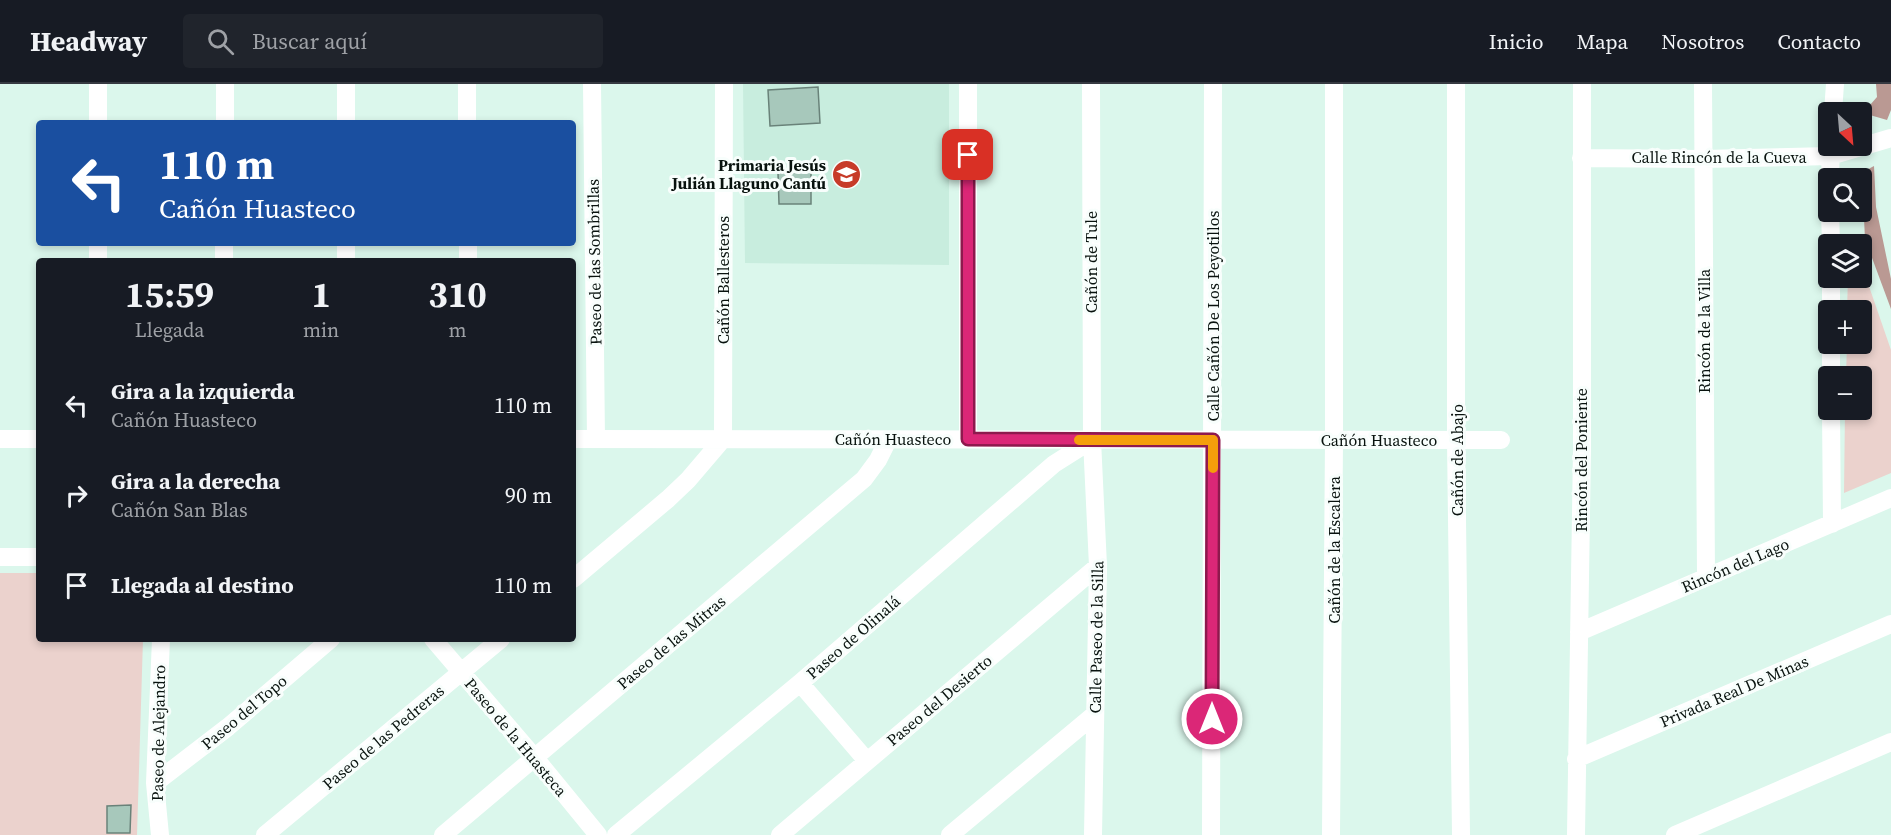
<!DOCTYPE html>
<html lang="es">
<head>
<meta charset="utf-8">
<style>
  :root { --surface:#171b24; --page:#20242c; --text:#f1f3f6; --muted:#9ea1a6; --line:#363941 }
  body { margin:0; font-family:"Source Serif 4",serif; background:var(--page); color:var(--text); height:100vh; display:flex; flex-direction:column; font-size:22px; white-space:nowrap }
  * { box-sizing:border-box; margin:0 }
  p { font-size:20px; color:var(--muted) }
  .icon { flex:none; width:33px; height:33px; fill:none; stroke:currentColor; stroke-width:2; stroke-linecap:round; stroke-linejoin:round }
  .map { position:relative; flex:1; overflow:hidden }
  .side { position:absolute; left:36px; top:174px; width:540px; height:384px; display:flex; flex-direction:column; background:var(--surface); border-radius:6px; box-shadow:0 3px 9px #0003 }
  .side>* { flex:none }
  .hud { position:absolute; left:36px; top:36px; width:540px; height:126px; border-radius:6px; box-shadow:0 3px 9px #0003; background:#1a4fa0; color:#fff; overflow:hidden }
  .needle { width:39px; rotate:154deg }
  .tools { position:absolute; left:1818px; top:18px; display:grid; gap:12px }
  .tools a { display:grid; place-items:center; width:54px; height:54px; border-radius:6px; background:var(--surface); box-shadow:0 3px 9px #0003; font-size:30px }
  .pin { position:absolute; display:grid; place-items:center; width:51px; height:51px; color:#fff; margin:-26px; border-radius:12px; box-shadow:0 3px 9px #0006 }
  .me { position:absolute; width:66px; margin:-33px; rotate:0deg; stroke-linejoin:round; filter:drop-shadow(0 0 4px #0008) }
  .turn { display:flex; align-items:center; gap:21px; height:126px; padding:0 24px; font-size:27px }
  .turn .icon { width:78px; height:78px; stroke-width:2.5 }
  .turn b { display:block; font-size:42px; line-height:51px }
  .eta { display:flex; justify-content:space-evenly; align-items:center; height:102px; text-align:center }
  .eta b { font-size:36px; font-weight:700; line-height:42px }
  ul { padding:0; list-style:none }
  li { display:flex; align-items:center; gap:18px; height:90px; padding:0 24px }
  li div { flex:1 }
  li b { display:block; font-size:22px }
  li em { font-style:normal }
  header { display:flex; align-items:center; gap:36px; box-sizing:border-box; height:84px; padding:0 30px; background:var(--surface); border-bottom:2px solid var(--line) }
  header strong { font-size:28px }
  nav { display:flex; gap:33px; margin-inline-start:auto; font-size:21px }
  .search { width:420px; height:54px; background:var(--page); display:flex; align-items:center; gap:15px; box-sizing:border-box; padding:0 21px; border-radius:6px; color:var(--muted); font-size:22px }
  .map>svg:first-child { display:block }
</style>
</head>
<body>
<header>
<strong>Headway</strong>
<div class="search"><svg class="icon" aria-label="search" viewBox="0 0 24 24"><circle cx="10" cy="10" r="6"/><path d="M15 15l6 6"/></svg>Buscar aquí</div>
<nav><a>Inicio</a><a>Mapa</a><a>Nosotros</a><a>Contacto</a></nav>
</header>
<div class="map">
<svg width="1891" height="751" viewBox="0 0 1891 751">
  <rect width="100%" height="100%" fill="#dbf7ec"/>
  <!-- built -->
  <path fill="#c8edde" d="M 743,0 L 949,0 L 949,181 L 745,179 Z"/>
  <!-- green -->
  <path fill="#ebd2cd" d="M 1862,182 L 1891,266 L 1891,389 L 1844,409 L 1845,326 L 1862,326 L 1862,292 L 1846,292 L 1847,260 L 1862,260 L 1862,226 L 1847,226 L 1848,194 L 1862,194 Z
    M 0,489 L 39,489 L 39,555 L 143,555 L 137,751 L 0,751 Z"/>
  <!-- water -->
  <path fill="#ba9993" d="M 1876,0 L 1891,0 L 1891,26 L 1887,36 L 1863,29 L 1877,13 Z
    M 1874,82 L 1876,123 L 1891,195 L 1891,225 L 1865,155 L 1862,94 L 1859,94 L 1859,90 Z"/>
  <!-- building -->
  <path fill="#a7c8bb" stroke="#698279" stroke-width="1.5" d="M 818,3 L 820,39 L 770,42 L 768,6 Z
    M 811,88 L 811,120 L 779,120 L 778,89 Z
    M 131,721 L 130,749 L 107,749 L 107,722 Z"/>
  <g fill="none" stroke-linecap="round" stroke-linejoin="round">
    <!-- minor -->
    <path stroke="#fff" stroke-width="18" d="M 98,0 L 98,39
      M 346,0 L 346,39
      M 467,0 L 467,39
      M 592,0 L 596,355
      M 1091,0 L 1092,356 L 1098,482 L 1093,751
      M 1456,0 L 1456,356 L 1461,751
      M 1703,0 L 1706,493
      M 1833,28 L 1835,0
      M 225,39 L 225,0
      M 1581,74 L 1703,75 L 1830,72 L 1891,54
      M 1830,94 L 1831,62
      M 1830,128 L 1831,160
      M 98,159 L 98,177
      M 346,159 L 346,177
      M 468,159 L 468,177
      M 224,177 L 224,159
      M 1831,194 L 1831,226
      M 1831,260 L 1831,292
      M 1831,326 L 1832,440
      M 0,355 L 39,355
      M 573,355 L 1501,356
      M 968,355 L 968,0
      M 0,473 L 39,473
      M 573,495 L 668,415 L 688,396 L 723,355 L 724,0
      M 1579,548 L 1891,414
      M 433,555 L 535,674 L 598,751
      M 800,599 L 867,677
      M 1576,675 L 1891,540
      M 155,699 L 228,643 L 331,555
      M 160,751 L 155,699 L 161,555
      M 265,751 L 501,555
      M 443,751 L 864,395 L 878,376 L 888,356
      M 616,751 L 800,599 L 1054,380 L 1092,356
      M 780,751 L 1098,482
      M 950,751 L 1094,631
      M 1211,751 L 1213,0
      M 1331,751 L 1334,356 L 1334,0
      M 1576,751 L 1582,365 L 1582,0
      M 1675,751 L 1891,658"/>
  </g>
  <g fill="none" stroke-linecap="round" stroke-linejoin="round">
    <defs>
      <path id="route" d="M 968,71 L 968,355 L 1213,356 L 1212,635"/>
    </defs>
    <!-- route casing -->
    <use href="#route" stroke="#8e194d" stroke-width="15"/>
    <!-- route -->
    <use href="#route" stroke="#db2777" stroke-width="10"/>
    <!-- slow -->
    <path stroke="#f59e0b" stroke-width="10" d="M 1079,356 L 1213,356 L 1213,384"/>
  </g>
  <!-- icons -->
  <defs>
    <symbol id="school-disc" viewBox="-11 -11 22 22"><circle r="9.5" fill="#c73b29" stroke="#f8fefc"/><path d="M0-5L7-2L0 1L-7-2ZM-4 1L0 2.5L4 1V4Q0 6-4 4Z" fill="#fff"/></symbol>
  </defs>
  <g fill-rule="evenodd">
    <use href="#school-disc" x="830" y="74" width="33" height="33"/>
  </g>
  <g text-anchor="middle" stroke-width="6" stroke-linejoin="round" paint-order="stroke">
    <!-- street labels -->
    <g font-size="16" fill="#08120e" stroke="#f8fefc">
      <text x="1719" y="79">Calle Rincón de la Cueva</text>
      <text transform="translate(594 178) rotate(-91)" y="6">Paseo de las Sombrillas</text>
      <text transform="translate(1091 178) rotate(-90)" y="6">Cañón de Tule</text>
      <text transform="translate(723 196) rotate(-90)" y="6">Cañón Ballesteros</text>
      <text transform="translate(1213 232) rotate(-90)" y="6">Calle Cañón De Los Peyotillos</text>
      <text transform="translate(1704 247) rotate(-90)" y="6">Rincón de la Villa</text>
      <text x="893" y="361">Cañón Huasteco</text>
      <text x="1379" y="362">Cañón Huasteco</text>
      <text transform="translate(1457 376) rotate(-90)" y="6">Cañón de Abajo</text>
      <text transform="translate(1581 376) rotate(-90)" y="6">Rincón del Poniente</text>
      <text transform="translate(1334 466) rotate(-90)" y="6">Cañón de la Escalera</text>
      <text transform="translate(1735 481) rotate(-23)" y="6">Rincón del Lago</text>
      <text transform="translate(853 553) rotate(-41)" y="6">Paseo de Olinalá</text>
      <text transform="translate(1096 553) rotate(-89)" y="6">Calle Paseo de la Silla</text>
      <text transform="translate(671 558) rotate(-40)" y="6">Paseo de las Mitras</text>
      <text transform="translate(1734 607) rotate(-23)" y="6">Privada Real De Minas</text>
      <text transform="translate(939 616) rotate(-40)" y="6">Paseo del Desierto</text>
      <text transform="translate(244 628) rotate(-40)" y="6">Paseo del Topo</text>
      <text transform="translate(158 649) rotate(-89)" y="6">Paseo de Alejandro</text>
      <text transform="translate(383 653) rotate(-40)" y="6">Paseo de las Pedreras</text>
      <text transform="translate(516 653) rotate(50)" y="6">Paseo de la Huasteca</text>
    </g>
    <!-- poi labels -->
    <g font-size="16" font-weight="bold" fill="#08120e" stroke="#f8fefc" text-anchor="end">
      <text x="826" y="87">Primaria Jesús<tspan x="826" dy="18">Julián Llaguno Cantú</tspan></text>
    </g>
  </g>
</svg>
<div class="tools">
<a><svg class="needle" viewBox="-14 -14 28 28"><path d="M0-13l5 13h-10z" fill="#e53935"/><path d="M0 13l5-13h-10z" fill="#9ea1a6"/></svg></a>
<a><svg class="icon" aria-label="search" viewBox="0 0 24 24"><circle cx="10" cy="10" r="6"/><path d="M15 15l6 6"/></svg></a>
<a><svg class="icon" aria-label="layers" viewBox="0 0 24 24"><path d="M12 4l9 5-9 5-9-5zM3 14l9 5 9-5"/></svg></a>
<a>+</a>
<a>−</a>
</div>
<div class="pin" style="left:968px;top:71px;background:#d93025"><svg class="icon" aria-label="arrive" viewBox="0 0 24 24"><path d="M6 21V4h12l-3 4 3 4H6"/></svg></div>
<svg class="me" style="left:1212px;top:635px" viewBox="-20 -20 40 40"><circle r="17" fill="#db2777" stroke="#fff" stroke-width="3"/><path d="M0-11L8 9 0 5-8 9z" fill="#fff"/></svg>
<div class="hud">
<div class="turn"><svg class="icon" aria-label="left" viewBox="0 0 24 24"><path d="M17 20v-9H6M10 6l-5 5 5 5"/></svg><div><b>110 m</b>Cañón Huasteco</div></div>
</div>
<section class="side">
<div class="eta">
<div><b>15:59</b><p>Llegada</p></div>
<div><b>1</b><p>min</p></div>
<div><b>310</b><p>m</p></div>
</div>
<ul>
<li><svg class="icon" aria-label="left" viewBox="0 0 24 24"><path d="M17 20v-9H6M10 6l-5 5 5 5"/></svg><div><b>Gira a la izquierda</b><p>Cañón Huasteco</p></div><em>110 m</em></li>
<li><svg class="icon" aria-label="right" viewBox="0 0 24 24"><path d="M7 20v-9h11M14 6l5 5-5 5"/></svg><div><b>Gira a la derecha</b><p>Cañón San Blas</p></div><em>90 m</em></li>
<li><svg class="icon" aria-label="arrive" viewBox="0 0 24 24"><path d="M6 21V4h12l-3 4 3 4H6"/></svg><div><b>Llegada al destino</b></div><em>110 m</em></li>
</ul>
</section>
</div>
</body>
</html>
